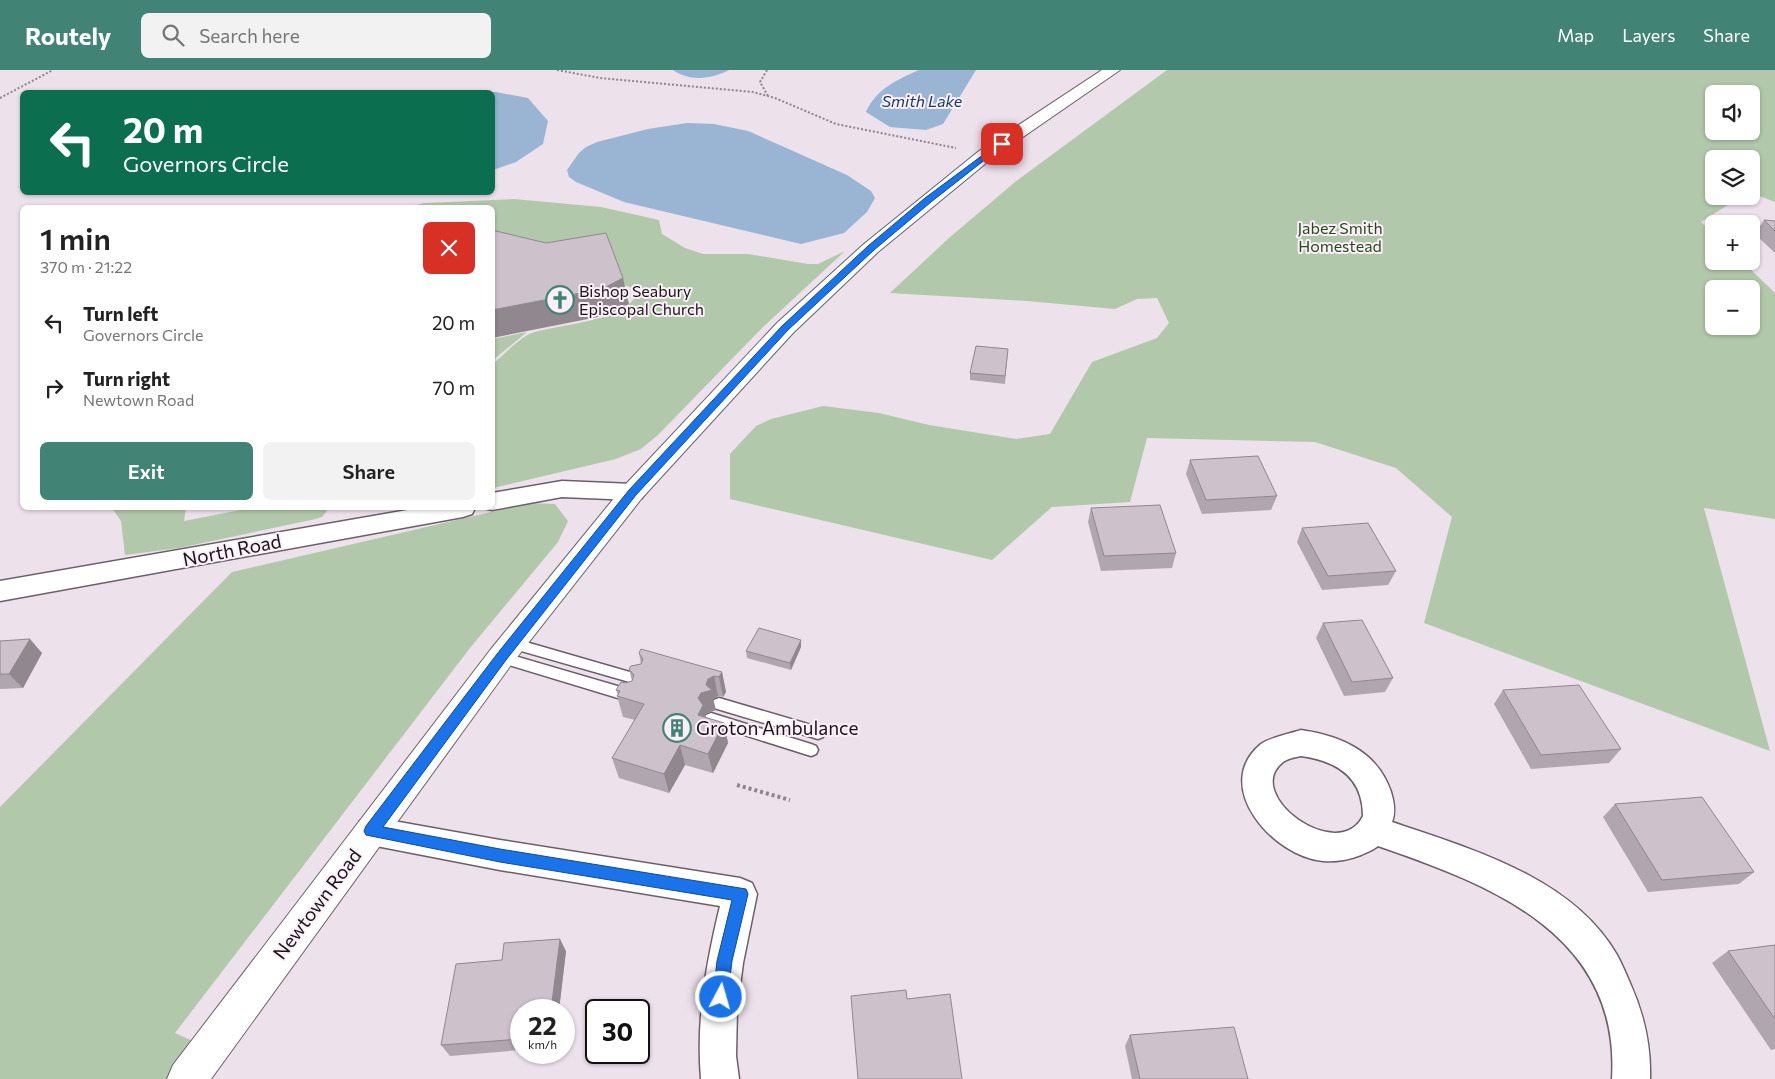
<!DOCTYPE html>
<html lang="en">
<head>
<meta charset="utf-8">
<style>
  :root { --surface:#fff; --page:#f2f2f2; --text:#222; --muted:#767676; --accent:#418475 }
  body { margin:0; font-family:Commissioner,sans-serif; background:var(--page); color:var(--text); height:100vh; display:flex; flex-direction:column; font-size:19px; white-space:nowrap }
  * { box-sizing:border-box; margin:0 }
  p { font-size:16px; color:var(--muted) }
  .icon { flex:none; width:28px; height:28px; fill:none; stroke:currentColor; stroke-width:2; stroke-linecap:round; stroke-linejoin:round }
  .map { position:relative; flex:1; overflow:hidden }
  .sheet { position:absolute; left:20px; top:135px; width:475px; height:305px; display:flex; flex-direction:column; background:var(--surface); border-radius:8px; box-shadow:0 1px 4px #0004 }
  .sheet>* { flex:none }
  .hud { position:absolute; left:20px; top:20px; width:475px; height:105px; border-radius:8px; box-shadow:0 1px 4px #0004; background:#0b6e4f; color:#fff; overflow:hidden }
  .tools { position:absolute; left:1705px; top:15px; display:grid; gap:10px }
  .tools a { display:grid; place-items:center; width:55px; height:55px; border-radius:8px; background:var(--surface); box-shadow:0 1px 4px #0004; font-size:25px }
  .speed { position:absolute; left:510px; top:929px; display:flex; gap:10px; font-size:25px; font-weight:700; text-align:center }
  .speed>* { display:grid; place-content:center; width:65px; height:65px; border-radius:50%; background:var(--surface); box-shadow:0 1px 4px #0004; line-height:1 }
  .speed small { font-size:12px; font-weight:400 }
  .speed .limit { border:2px solid #111; border-radius:8px; background:#fff; color:#111 }
  .pin { position:absolute; display:grid; place-items:center; width:42px; height:42px; color:#fff; margin:-21px; border-radius:10px; box-shadow:0 2px 8px #0006 }
  .me { position:absolute; width:55px; margin:-28px; rotate:6deg; stroke-linejoin:round; filter:drop-shadow(0 0 4px #0008) }
  .turn { display:flex; align-items:center; gap:18px; height:105px; padding:0 20px; font-size:22px }
  .turn .icon { width:65px; height:65px; stroke-width:2.5 }
  .turn b { display:block; font-size:35px; line-height:42px }
  .round { display:grid; place-items:center; flex:none; width:52px; height:52px; border-radius:8px; background:var(--page) }
  .overview { display:flex; align-items:center; justify-content:space-between; height:85px; padding:0 20px }
  h1 { font-size:30px; font-weight:600; line-height:38px }
  .cta { display:flex; gap:10px; margin-top:auto; padding:10px 20px }
  .cta a { flex:1; height:58px; border-radius:8px; background:var(--accent); color:#fff; font-size:20px; font-weight:600; line-height:58px; text-align:center }
  .cta a+a { background:var(--page); color:var(--text) }
  ul { padding:0; list-style:none }
  li { display:flex; align-items:center; gap:15px; height:65px; padding:0 20px }
  li div { flex:1 }
  li b { display:block; font-size:19px }
  li em { font-style:normal }
  header { display:flex; align-items:center; gap:30px; box-sizing:border-box; height:70px; padding:0 25px; background:var(--accent); color:#fff }
  header strong { font-size:24px }
  nav { display:flex; gap:28px; margin-inline-start:auto; font-size:18px }
  .search { width:350px; height:45px; background:var(--page); display:flex; align-items:center; gap:12px; box-sizing:border-box; padding:0 18px; border-radius:8px; color:var(--muted); font-size:19px }
  .map>svg:first-child { display:block }
</style>
</head>
<body>
<header>
<strong>Routely</strong>
<div class="search"><svg class="icon" aria-label="search" viewBox="0 0 24 24"><circle cx="10" cy="10" r="6"/><path d="M15 15l6 6"/></svg>Search here</div>
<nav><a>Map</a><a>Layers</a><a>Share</a></nav>
</header>
<div class="map">
<svg width="1775" height="1009" viewBox="0 0 1775 1009">
  <rect width="100%" height="100%" fill="#ede1ec"/>
  <!-- green -->
  <path fill="#b2c8aa" fill-rule="evenodd" d="M 1167,0 L 1775,0 L 1775,132 L 1751,123 L 1751,89 L 1714,89 L 1714,126 L 1742,126 L 1701,152 L 1714,164 L 1714,191 L 1742,191 L 1775,223 L 1775,449 L 1704,438 L 1770,681 L 1424,553 L 1452,447 L 1396,398 L 1315,372 L 1147,368 L 1130,432 L 1052,437 L 992,490 L 730,429 L 730,384 L 756,356 L 771,349 L 823,336 L 879,343 L 929,355 L 1016,369 L 1050,364 L 1092,292 L 1157,268 L 1169,253 L 1157,228 L 1137,229 L 1115,239 L 1027,231 L 890,223 L 949,168 L 1015,112 ZM 1714,24 L 1751,24 L 1751,61 L 1714,61 ZM 1714,219 L 1751,219 L 1751,256 L 1714,256 Z
    M 514,129 L 601,137 L 659,150 L 662,164 L 685,178 L 703,184 L 748,184 L 808,194 L 818,194 L 845,181 L 761,259 L 658,365 L 641,379 L 616,389 L 493,418 L 493,294 C 503,286 520,267 532,263 C 553,255 633,251 636,222 L 633,218 L 624,215 L 493,182 L 492,138 L 405,138 L 424,133 Z
    M 527,262 L 493,290 L 493,269 Z
    M 530,433 L 555,434 L 568,451 L 558,472 L 470,578 L 175,963 L 197,973 L 170,1009 L 0,1009 L 0,737 L 232,502 Z
    M 112,438 L 186,438 L 184,451 L 251,438 L 329,438 L 322,447 L 316,449 L 179,478 L 125,485 L 121,451 Z"/>
  <!-- water -->
  <path fill="#9ab4d3" d="M 673,0 L 729,0 C 712,9 690,12 673,0 Z
    M 919,0 L 976,0 L 943,54 L 926,60 L 890,57 L 866,42 C 876,19 897,10 919,0 Z
    M 472,22 L 496,22 L 528,28 L 548,51 L 543,74 L 516,92 L 493,100 L 492,22 Z
    M 687,53 L 714,54 L 748,61 L 847,105 L 871,121 L 875,128 L 867,142 L 844,163 L 801,174 L 624,132 L 576,112 L 569,107 L 567,100 L 579,83 L 586,77 L 597,72 L 648,59 Z"/>
  <g fill="none" stroke-linecap="round" stroke-linejoin="round">
    <defs>
      <path id="service" d="M 512,568 L 640,605 L 645,606 L 647,610 L 645,614 L 640,615 L 507,577 L 505,573 L 507,569 Z
        M 501,582 L 631,620 L 636,622 L 638,626 L 636,630 L 631,632 L 496,591 L 494,587 L 496,583 Z
        M 719,628 L 818,657 L 823,659 L 825,663 L 823,667 L 818,669 L 714,638 L 712,634 L 714,630 Z
        M 711,643 L 811,674 L 816,676 L 818,680 L 816,684 L 811,686 L 706,653 L 704,649 L 706,645 Z"/>
      <path id="minor" d="M 562,411 L 633,414 L 642,416 L 645,422 L 642,428 L 633,430 L 562,427 L 492,440 L 483,438 L 492,438 L 492,423 Z
        M 419,438 L 475,438 L 472,444 L 463,447 L 0,531 L 0,511 Z
        M 1301,660 C 1341,666 1377,681 1391,722 C 1394,732 1396,742 1392,752 C 1472,779 1573,808 1617,885 C 1622,894 1626,904 1630,913 C 1644,944 1651,975 1650,1009 L 1612,1009 C 1621,864 1491,815 1378,776 C 1373,780 1367,782 1361,785 C 1348,790 1337,792 1323,791 C 1274,787 1210,716 1261,674 C 1271,667 1289,664 1301,660 ZM 1301,686 C 1337,691 1363,707 1363,746 C 1339,795 1241,725 1283,692 C 1287,689 1295,687 1301,686 Z
        M 371,747 L 500,770 L 740,808 L 752,813 L 757,824 L 743,893 L 737,939 L 736,986 L 739,1009 L 701,1009 C 696,950 706,894 720,836 L 500,800 L 371,775 L 360,771 L 355,761 L 360,751 Z"/>
      <path id="secondary" d="M 1102,0 L 1120,0 L 991,89 L 878,182 L 793,263 L 642,428 L 511,595 L 211,1009 L 167,1009 L 173,995 L 491,579 L 624,416 L 777,253 L 864,174 L 979,81 Z"/>
    </defs>
    <!-- service casing -->
    <use href="#service" stroke="#6b6069" stroke-width="3"/>
    <!-- minor casing -->
    <use href="#minor" stroke="#6b6069" stroke-width="3"/>
    <!-- secondary casing -->
    <use href="#secondary" stroke="#6b6069" stroke-width="2"/>
    <!-- path-far1 -->
    <path stroke="#8e858d" stroke-width="2" stroke-dasharray="2 2" stroke-linecap="butt" d="M 557,0 L 600,8 L 753,22 L 775,28 L 836,54 L 956,78
      M 767,0 L 760,12 L 768,26
      M 0,28 L 53,0"/>
    <!-- path -->
    <path stroke="#8e858d" stroke-width="4" stroke-dasharray="3 3" stroke-linecap="butt" d="M 737,715 L 790,730"/>
    <!-- service -->
    <use href="#service" fill="#fff" fill-rule="evenodd"/>
    <!-- minor -->
    <use href="#minor" fill="#fff" fill-rule="evenodd"/>
    <!-- secondary -->
    <use href="#secondary" fill="#fff" fill-rule="evenodd"/>
  </g>
  <!-- wall -->
  <path fill="#b0a6af" d="M 1764,150 L 1775,151 L 1775,183 L 1755,164 Z
    M 1008,279 L 1005,314 L 970,310 L 970,303 Z
    M 1190,390 L 1277,426 L 1271,440 L 1202,444 L 1186,404 Z
    M 1091,438 L 1176,483 L 1172,498 L 1101,501 L 1088,452 Z
    M 1302,458 L 1396,501 L 1388,515 L 1322,520 L 1297,472 Z
    M 1323,553 L 1393,608 L 1385,622 L 1344,626 L 1316,568 Z
    M 801,570 L 801,577 L 791,600 L 747,588 L 746,581 Z
    M 0,571 L 42,583 L 23,618 L 0,619 Z
    M 639,583 L 722,602 L 726,622 L 723,627 L 718,626 L 713,629 L 716,640 L 705,644 L 706,648 L 724,653 L 728,673 L 713,703 L 685,695 L 669,723 L 619,708 L 612,688 L 635,650 L 623,647 L 617,626 L 618,625 L 616,620 L 632,611 L 629,599 L 641,594 Z
    M 1503,620 L 1621,679 L 1609,693 L 1531,699 L 1494,634 Z
    M 1615,734 L 1754,802 L 1739,814 L 1648,822 L 1603,747 Z
    M 1775,875 L 1775,979 L 1771,980 L 1712,893 L 1728,881 Z
    M 566,881 L 559,940 L 521,940 L 521,980 L 450,986 L 441,975 L 502,890 Z
    M 1130,965 L 1248,1009 L 1132,1009 L 1125,976 Z"/>
  <!-- shaded-wall -->
  <path fill="#90878f" d="M 623,208 L 629,234 L 608,245 L 492,268 L 492,240 Z
    M 30,569 L 42,583 L 23,618 L 9,604 Z
    M 801,570 L 801,577 L 791,600 L 790,593 Z
    M 722,602 L 726,622 L 723,627 L 719,607 Z
    M 714,606 L 718,626 L 713,629 L 716,640 L 705,644 L 708,655 L 698,645 L 698,628 L 706,615 L 708,609 Z
    M 724,653 L 728,673 L 713,703 L 708,684 Z
    M 680,675 L 685,695 L 669,723 L 664,704 Z
    M 560,869 L 566,881 L 559,940 L 551,940 Z"/>
  <!-- building -->
  <path fill="#cdc1cc" stroke="#90878f" d="M 1764,150 L 1775,151 L 1775,161 Z
    M 492,160 L 546,173 L 606,163 L 623,208 L 602,219 L 492,240 Z
    M 976,276 L 1008,279 L 1005,306 L 970,303 Z
    M 1258,386 L 1277,426 L 1206,430 L 1190,390 Z
    M 1160,435 L 1176,483 L 1104,486 L 1091,438 Z
    M 1368,453 L 1396,501 L 1328,506 L 1302,458 Z
    M 1362,550 L 1393,608 L 1352,612 L 1323,553 Z
    M 759,558 L 801,570 L 790,593 L 746,581 Z
    M 30,569 L 9,604 L 0,604 L 0,571 Z
    M 641,579 L 722,602 L 719,607 L 714,606 L 708,609 L 706,615 L 712,620 L 701,623 L 698,628 L 703,635 L 698,645 L 724,653 L 708,684 L 680,675 L 664,704 L 612,688 L 644,634 L 617,626 L 620,621 L 616,620 L 621,612 L 626,613 L 632,611 L 634,605 L 629,599 L 631,596 L 641,594 L 643,589 L 639,583 Z
    M 1579,615 L 1621,679 L 1541,685 L 1503,620 Z
    M 1702,727 L 1754,802 L 1662,810 L 1615,734 Z
    M 560,869 L 551,940 L 521,940 L 521,969 L 441,975 L 456,894 L 502,890 L 504,873 Z
    M 1775,875 L 1775,949 L 1728,881 Z
    M 906,920 L 907,929 L 950,924 L 962,1009 L 858,1009 L 851,926 Z
    M 1234,957 L 1248,1009 L 1140,1009 L 1130,965 Z"/>
  <!-- route -->
  <path fill="#1a73e8" stroke="#114b97" d="M 999,73 L 1005,74 L 931,132 L 874,180 L 788,260 L 636,425 L 506,590 L 383,757 L 500,779 L 746,819 L 748,824 L 732,891 L 727,932 L 721,934 L 716,932 L 713,927 L 717,891 L 732,830 L 500,792 L 366,765 L 364,761 L 366,756 L 497,584 L 629,420 L 782,256 L 868,176 L 925,128 Z"/>
  <!-- icons -->
  <defs>
    <symbol id="church-ring" viewBox="-11 -11 22 22"><circle r="9.5" fill="#fbeff9" stroke="#418475" stroke-width="1.5"/><path d="M-1.2-6h2.4v3.5h3.3v2.4h-3.3V6h-2.4V-.1h-3.3v-2.4h3.3Z" fill="#418475"/></symbol>
    <symbol id="building-ring" viewBox="-11 -11 22 22"><circle r="9.5" fill="#fbeff9" stroke="#418475" stroke-width="1.5"/><path d="M-4-6H4V6H1V3H-1V6H-4ZM-2.5-4.3h1.7v1.8h-1.7ZM.8-4.3h1.7v1.8H.8ZM-2.5-1h1.7V.8h-1.7ZM.8-1h1.7V.8H.8Z" fill="#418475"/></symbol>
  </defs>
  <g fill-rule="evenodd">
    <use href="#church-ring" x="544" y="214" width="32" height="32"/>
    <use href="#building-ring" x="661" y="642" width="32" height="32"/>
  </g>
  <g text-anchor="middle" stroke-width="4" stroke-linejoin="round" paint-order="stroke">
    <!-- far-water labels -->
    <g font-size="16" font-style="italic" fill="#163b64" stroke="#fbeff9">
      <text x="922" y="37">Smith Lake</text>
    </g>
    <!-- far-park labels -->
    <g font-size="16" fill="#28491a" stroke="#fbeff9">
      <text x="1340" y="164">Jabez Smith<tspan x="1340" dy="18">Homestead</tspan></text>
    </g>
    <!-- far-poi labels -->
    <g font-size="16" fill="#171317" stroke="#fbeff9" text-anchor="start">
      <text x="579" y="227">Bishop Seabury<tspan x="579" dy="18">Episcopal Church</tspan></text>
    </g>
    <!-- street labels -->
    <g font-size="19" fill="#171317" stroke="#fbeff9">
      <text transform="translate(232 480) rotate(-11)" y="7">North Road</text>
      <text transform="translate(317 834) rotate(-53)" y="7">Newtown Road</text>
    </g>
    <!-- poi labels -->
    <g font-size="19" fill="#171317" stroke="#fbeff9" text-anchor="start">
      <text x="696" y="665">Groton Ambulance</text>
    </g>
  </g>
</svg>
<div class="tools">
<a><svg class="icon" aria-label="sound" viewBox="0 0 24 24"><path d="M4 9h4l5-4v14l-5-4H4zM17 9q2 3 0 6"/></svg></a>
<a><svg class="icon" aria-label="layers" viewBox="0 0 24 24"><path d="M12 4l9 5-9 5-9-5zM3 14l9 5 9-5"/></svg></a>
<a>+</a>
<a>−</a>
</div>
<div class="speed"><div>22<small>km/h</small></div><div class="limit">30</div></div>
<div class="pin" style="left:1002px;top:74px;background:#d93025"><svg class="icon" aria-label="arrive" viewBox="0 0 24 24"><path d="M6 21V4h12l-3 4 3 4H6"/></svg></div>
<svg class="me" style="left:721px;top:927px" viewBox="-20 -20 40 40"><circle r="17" fill="#1a73e8" stroke="#fff" stroke-width="3"/><path d="M0-11L8 9 0 5-8 9z" fill="#fff"/></svg>
<div class="hud">
<div class="turn"><svg class="icon" aria-label="left" viewBox="0 0 24 24"><path d="M17 20v-9H6M10 6l-5 5 5 5"/></svg><div><b>20 m</b>Governors Circle</div></div>
</div>
<section class="sheet">
<div class="overview"><div><h1>1 min</h1><p>370 m · 21:22</p></div><a class="round" style="background:#d93025;color:#fff"><svg class="icon" aria-label="close" viewBox="0 0 24 24"><path d="M6 6l12 12M18 6L6 18"/></svg></a></div>
<ul>
<li><svg class="icon" aria-label="left" viewBox="0 0 24 24"><path d="M17 20v-9H6M10 6l-5 5 5 5"/></svg><div><b>Turn left</b><p>Governors Circle</p></div><em>20 m</em></li>
<li><svg class="icon" aria-label="right" viewBox="0 0 24 24"><path d="M7 20v-9h11M14 6l5 5-5 5"/></svg><div><b>Turn right</b><p>Newtown Road</p></div><em>70 m</em></li>
</ul>
<div class="cta"><a>Exit</a><a>Share</a></div>
</section>
</div>
</body>
</html>
